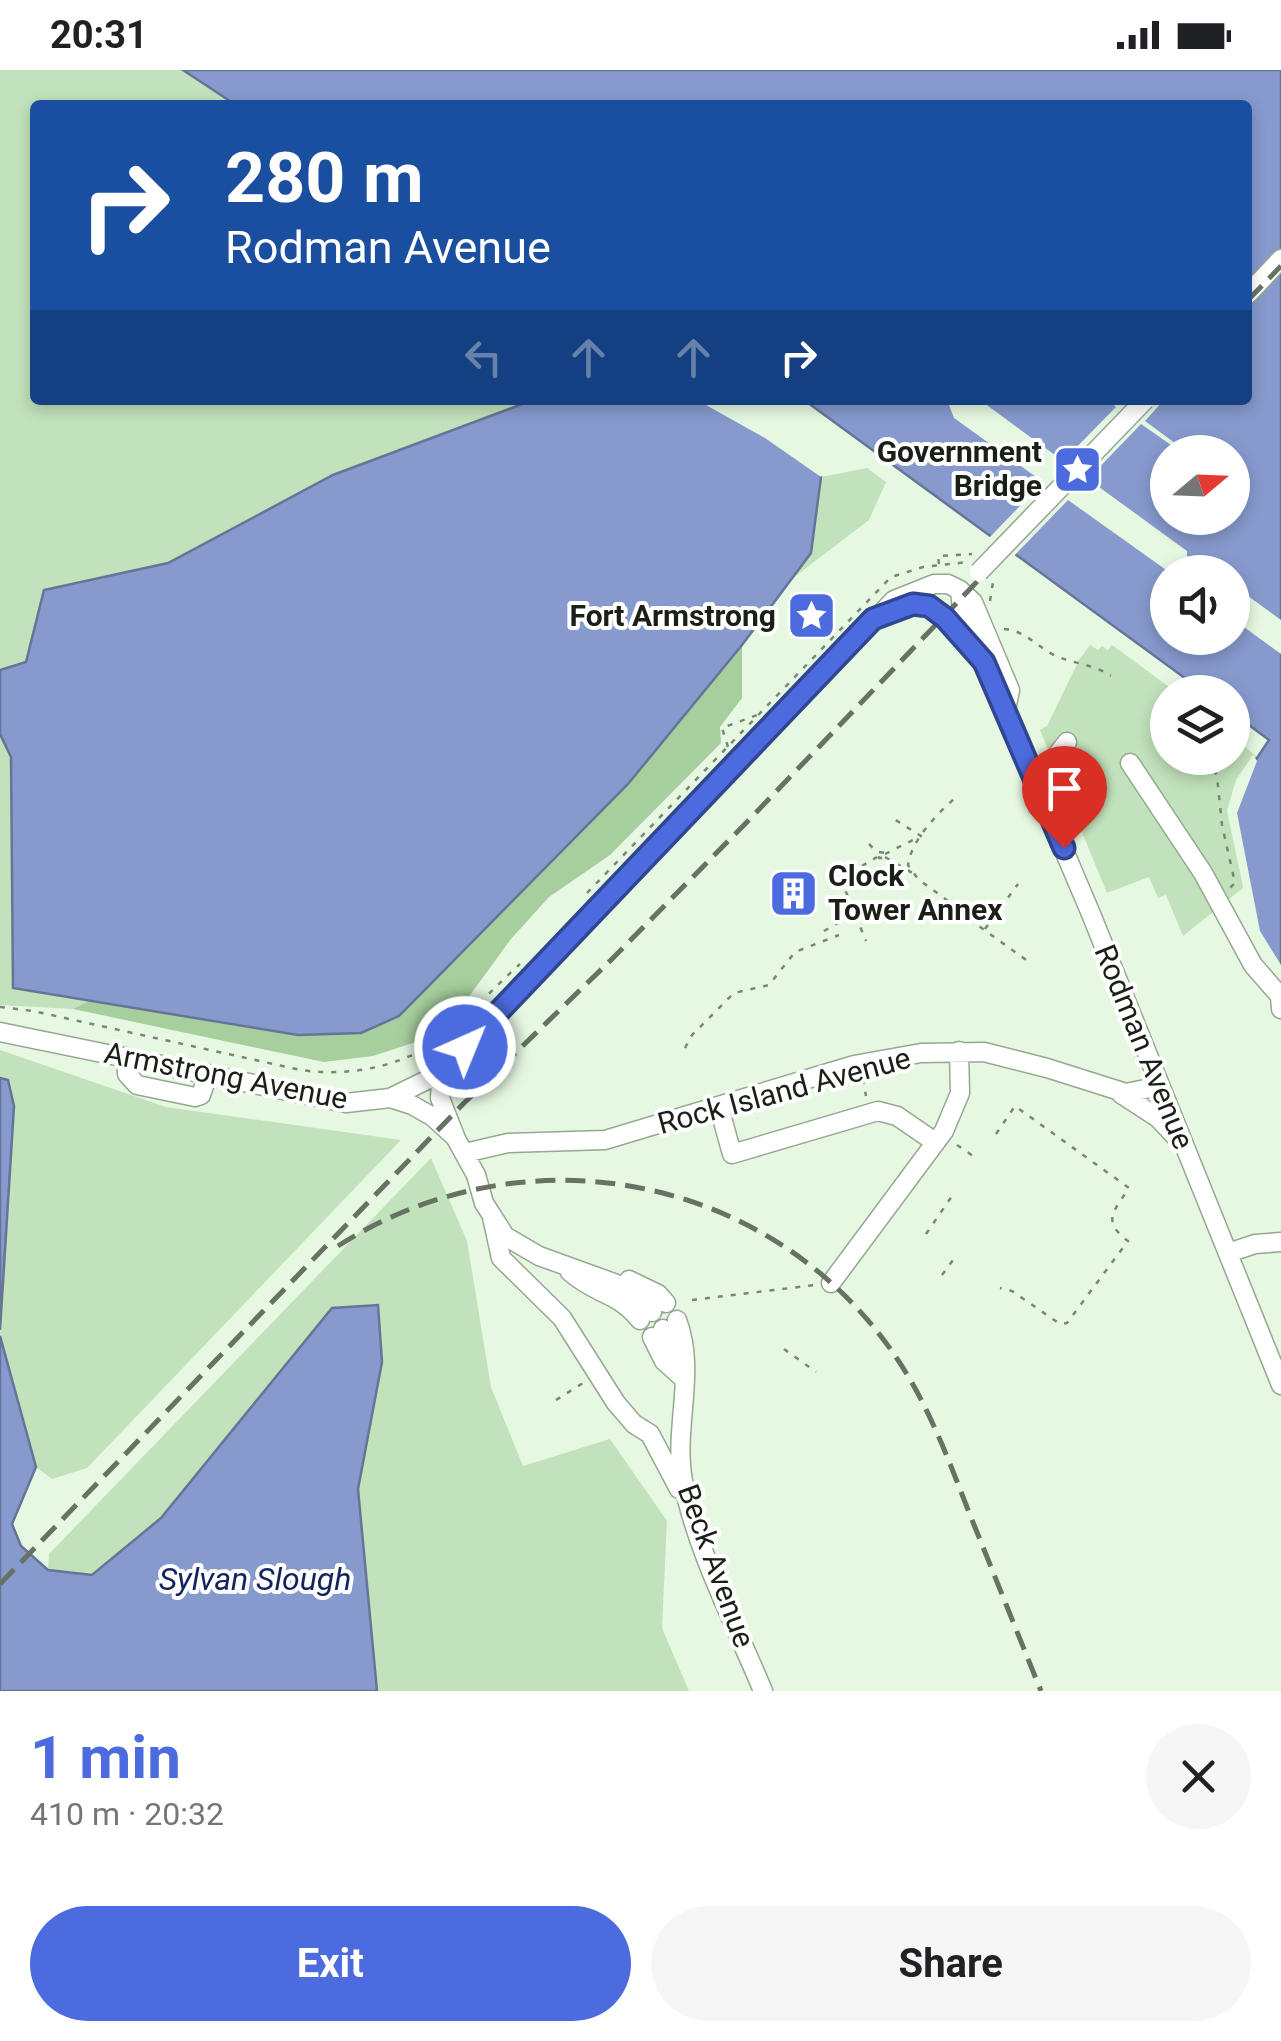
<!DOCTYPE html>
<html lang="en">
<head>
<meta charset="utf-8">
<style>
  :root { --surface:#fff; --page:#f6f6f6; --text:#202124; --muted:#757577; --accent:#4c6bdf }
  body { margin:0; font-family:Roboto,sans-serif; background:var(--page); color:var(--text); height:100vh; display:flex; flex-direction:column; font-size:38px; white-space:nowrap }
  * { box-sizing:border-box; margin:0 }
  p { font-size:32px; color:var(--muted) }
  .icon { flex:none; width:55px; height:55px; fill:none; stroke:currentColor; stroke-width:2; stroke-linecap:round; stroke-linejoin:round }
  .map { position:relative; height:1621px; overflow:hidden }
  .side { display:flex; flex-direction:column; background:var(--surface); flex:1 }
  .side>* { flex:none }
  .top-card { position:absolute; left:30px; top:30px; width:1222px; height:305px; border-radius:10px; box-shadow:0 5px 15px #0003; background:#1a4fa0; color:#fff; overflow:hidden }
  .needle { width:65px; rotate:71deg }
  .tools { position:absolute; left:1150px; top:365px; display:grid; gap:20px }
  .tools a { display:grid; place-items:center; width:100px; height:100px; border-radius:50%; background:var(--surface); box-shadow:0 5px 15px #0003; font-size:50px }
  .pin { position:absolute; display:grid; place-items:center; width:85px; height:85px; color:#fff; margin:-102px -42px; border-radius:50% 50% 50% 0; rotate:-45deg; box-shadow:0 0 10px #0007 }
  .pin .icon { rotate:45deg }
  .me { position:absolute; width:110px; margin:-55px; rotate:44deg; stroke-linejoin:round; filter:drop-shadow(0 0 8px #0008) }
  .turn { display:flex; align-items:center; gap:35px; height:210px; padding:0 30px; font-size:45px }
  .turn .icon { width:130px; height:130px; stroke-width:2.5 }
  .turn b { display:block; font-size:70px; line-height:85px }
  .lanes { display:flex; align-items:center; height:95px; padding:0 30px; background:#0003; justify-content:center; gap:50px; direction:ltr }
  .lanes .off { opacity:.35 }
  .round { display:grid; place-items:center; flex:none; width:105px; height:105px; border-radius:52px; background:var(--page) }
  .head { display:flex; align-items:center; justify-content:space-between; height:170px; padding:0 30px }
  h1 { font-size:60px; font-weight:700; line-height:75px; color:var(--accent) }
  .action { display:flex; gap:20px; margin-top:auto; padding:20px 30px }
  .action a { flex:1; height:115px; border-radius:60px; background:var(--accent); color:#fff; font-size:40px; font-weight:700; line-height:115px; text-align:center }
  .action a+a { background:var(--page); color:var(--text) }
  .status { display:flex; justify-content:space-between; align-items:center; height:70px; padding:0 50px; background:var(--surface); direction:ltr }
  .status svg { height:28px; fill:currentColor }
  .map>svg:first-child { display:block }
</style>
</head>
<body>
<div class="status"><b>20:31</b><svg viewBox="0 0 49 12"><path d="M0 12V9h3v3zM5 12V6h3v6zM10 12V3h3v9zM15 12V0h3v12zM26 1h20v11H26zM47 4h2v5h-2z"/></svg></div>
<div class="map">
<svg width="1281" height="1621" viewBox="0 0 1281 1621">
  <rect width="100%" height="100%" fill="#e6f8e2"/>
  <!-- green -->
  <path fill="#c1e2ba" d="M 0,0 L 275,0 L 322,35 L 35,35 L 35,330 L 629,330 L 92,929 L 73,939 L 0,935 Z
    M 867,398 L 886,412 L 869,450 L 793,508 L 763,548 L 821,407 Z
    M 1090,575 L 1098,580 L 1102,576 L 1108,580 L 1112,575 L 1176,622 L 1168,622 L 1168,688 L 1232,688 L 1233,643 L 1251,657 L 1241,673 L 1258,688 L 1241,712 L 1248,814 L 1183,866 L 1166,825 L 1158,828 L 1149,807 L 1107,823 L 1040,660 L 1047,656 L 1079,590 Z
    M 0,980 L 166,1037 L 401,1070 L 87,1398 L 52,1409 L 36,1397 L 0,1266 L 14,1036 L 8,1010 L 0,1008 Z
    M 431,1088 L 467,1171 L 491,1317 L 523,1396 L 610,1369 L 667,1451 L 662,1558 L 689,1621 L 89,1621 L 48,1500 L 49,1484 Z"/>
  <!-- forest -->
  <path fill="#a6cf9d" d="M 742,575 L 742,628 L 720,657 L 721,673 L 610,785 L 549,827 L 511,869 L 460,939 L 419,971 L 373,986 L 324,992 L 73,939 L 92,929 L 298,965 L 628,714 Z"/>
  <!-- water -->
  <path fill="#869ace" stroke="#667597" stroke-width="2.5" fill-rule="evenodd" d="M 183,0 L 1281,0 L 1281,900 L 1258,863 L 1232,741 L 1241,712 L 1269,670 L 1233,643 L 1232,622 L 1204,622 L 804,330 L 1248,330 L 1248,35 L 236,35 ZM 1168,382 L 1232,382 L 1232,448 L 1168,448 ZM 1168,502 L 1232,502 L 1232,568 L 1168,568 Z
    M 533,330 L 718,330 L 813,389 L 821,407 L 811,483 L 742,575 L 628,714 L 399,946 L 361,963 L 298,965 L 13,918 L 11,687 L 0,664 L 0,600 L 26,592 L 44,520 L 168,493 L 333,405 Z
    M 0,1008 L 8,1010 L 14,1036 L 0,1260 Z
    M 378,1235 L 382,1292 L 358,1419 L 377,1621 L 0,1621 L 0,1266 L 36,1397 L 12,1454 L 21,1476 L 48,1500 L 92,1505 L 161,1448 L 332,1238 Z"/>
  <!-- pier -->
  <path fill="#e6f8e2" d="M 697,330 L 728,330 L 816,384 L 824,401 L 821,407 L 765,368 Z
    M 799,330 L 989,468 L 1043,412 L 954,348 L 947,330 L 980,330 L 1063,391 L 1116,337 L 1108,330 L 1119,333 L 1122,330 L 1164,330 L 1145,351 L 1187,382 L 1181,382 L 1141,354 L 1088,409 L 1187,481 L 1187,486 L 1209,502 L 1169,502 L 1068,430 L 1012,488 Z
    M 1233,515 L 1281,550 L 1281,584 L 1233,549 Z
    M 1253,685 L 1257,691 L 1237,743 L 1260,861 L 1281,895 L 1281,905 L 1275,901 L 1253,864 L 1227,741 L 1236,710 Z"/>
  <g fill="none" stroke-linecap="round" stroke-linejoin="round">
    <defs>
      <path id="minor" d="M 1248,224 L 1281,189
        M 960,520 L 962,540 L 1091,844 L 1281,1315
        M 897,540 C 937,525 948,551 972,578
        M 1130,693 L 1203,803 L 1253,895 L 1280,926 L 1281,939
        M 1032,701 L 1051,693 L 1067,672
        M 0,962 L 346,1033 L 390,1028 L 437,1005 L 894,530 L 934,514 L 948,514 L 960,520 L 973,532 L 1010,620 L 1006,640
        M 126,987 L 127,1004 L 137,1015 L 195,1027 L 201,1025 L 208,1004
        M 442,1000 L 440,1028 L 455,1066
        M 1121,1024 L 1158,1048 L 1175,1066
        M 390,1028 L 412,1035 L 433,1047 L 455,1067 L 476,1105 L 484,1133 L 505,1166 L 539,1186 L 636,1221 L 652,1242
        M 719,1037 L 732,1084 L 878,1041 L 897,1046 L 935,1072
        M 465,1083 L 508,1073 L 605,1070 L 854,995 L 921,983 L 984,982 L 1047,998 L 1126,1023 L 1160,1016
        M 492,1147 L 501,1188 L 562,1248 L 616,1333 L 634,1354 L 650,1364 L 679,1419
        M 1228,1183 L 1255,1174 L 1281,1172
        M 570,1202 C 596,1225 618,1222 640,1250
        M 629,1210 L 658,1224 L 666,1233
        M 831,1213 L 944,1061 L 960,1023 L 959,981
        M 677,1250 C 697,1302 673,1357 683,1411 C 697,1483 735,1553 763,1621
        M 663,1259 L 678,1295
        M 652,1267 L 664,1291 L 684,1309"/>
    </defs>
    <!-- minor casing -->
    <use href="#minor" stroke="#96a792" stroke-width="21"/>
    <!-- path -->
    <path stroke="#7b8678" stroke-width="2.5" stroke-dasharray="5 8" stroke-linecap="butt" d="M 939,494 L 938,486 L 972,484
      M 990,531 L 993,512
      M 1004,559 C 1025,560 1038,578 1056,586 C 1075,594 1093,594 1111,606
      M 1163,670 L 1168,668
      M 728,677 L 722,658 L 757,645
      M 1209,688 L 1217,706 L 1222,755 L 1235,813 L 1229,819
      M 869,774 L 877,782
      M 879,782 L 885,783 L 884,788 L 879,788 Z
      M 885,784 L 921,766 L 894,749
      M 885,787 L 914,804
      M 862,796 L 877,787
      M 850,809 L 846,822 L 866,871
      M 587,823 L 891,507 L 923,497 L 968,492
      M 948,831 L 918,809 L 908,795 C 911,771 936,745 954,729
      M 969,849 L 1029,892
      M 985,859 L 1018,814
      M 824,861 L 853,844
      M 0,937 L 33,941 L 296,999 C 337,1007 388,1000 426,978 C 455,961 493,918 520,894
      M 685,978 L 692,965 L 734,923 L 769,915 L 795,882 L 839,865
      M 863,1009 L 866,1026
      M 996,1064 L 1015,1036 L 1129,1118 C 1114,1141 1101,1151 1128,1171 L 1067,1253 L 1060,1254 L 1012,1221 L 1000,1218
      M 957,1075 L 976,1088
      M 926,1164 L 952,1126
      M 942,1205 L 956,1186
      M 692,1230 L 815,1215
      M 784,1279 L 816,1302
      M 556,1330 L 583,1313"/>
    <!-- minor -->
    <use href="#minor" stroke="#fff" stroke-width="18"/>
    <!-- rail -->
    <path stroke="#677164" stroke-width="5" stroke-dasharray="20 10" stroke-linecap="butt" d="M 1248,230 L 1281,196
      M 338,1176 C 524,1057 771,1103 896,1287 C 929,1336 949,1391 970,1445 C 994,1504 1017,1562 1041,1621
      M 0,1514 L 464,1033 L 612,889 L 745,754 L 1151,330"/>
    <defs>
      <path id="minor-bridge" d="M 979,502 L 1145,330"/>
    </defs>
    <!-- minor-bridge casing -->
    <use href="#minor-bridge" stroke="#96a792" stroke-width="21" stroke-linecap="butt"/>
    <!-- minor-bridge -->
    <use href="#minor-bridge" stroke="#fff" stroke-width="18"/>
  </g>
  <g fill="none" stroke-linecap="round" stroke-linejoin="round">
    <defs>
      <path id="route" d="M 465,977 L 873,549 L 913,534 L 929,536 L 945,548 L 984,592 L 1064,778"/>
    </defs>
    <!-- route casing -->
    <use href="#route" stroke="#314691" stroke-width="25"/>
    <!-- route -->
    <use href="#route" stroke="#4c6bdf" stroke-width="18"/>
  </g>
  <!-- icons -->
  <defs>
    <symbol id="sight-square" viewBox="-11 -11 22 22"><rect x="-9" y="-9" width="18" height="18" rx="4" fill="#4c6bdf" stroke="#fff"/><path d="M0-6L1.8-2.2L6-1.7L2.9 1.2L3.7 5.4L0 3.3L-3.7 5.4L-2.9 1.2L-6-1.7L-1.8-2.2Z" fill="#fff"/></symbol>
    <symbol id="building-square" viewBox="-11 -11 22 22"><rect x="-9" y="-9" width="18" height="18" rx="4" fill="#4c6bdf" stroke="#fff"/><path d="M-4-6H4V6H1V3H-1V6H-4ZM-2.5-4.3h1.7v1.8h-1.7ZM.8-4.3h1.7v1.8H.8ZM-2.5-1h1.7V.8h-1.7ZM.8-1h1.7V.8H.8Z" fill="#fff"/></symbol>
  </defs>
  <g fill-rule="evenodd">
    <use href="#sight-square" x="1050" y="372" width="55" height="55"/>
    <use href="#sight-square" x="784" y="518" width="55" height="55"/>
    <use href="#building-square" x="766" y="796" width="55" height="55"/>
  </g>
  <g text-anchor="middle" stroke-width="8" stroke-linejoin="round" paint-order="stroke">
    <!-- poi labels -->
    <g font-size="30" font-weight="bold" fill="#1a2018" stroke="#fff" text-anchor="end">
      <text x="1042" y="392">Government<tspan x="1042" dy="34">Bridge</tspan></text>
      <text x="776" y="556">Fort Armstrong</text>
      <text x="828" y="816" text-anchor="start">Clock<tspan x="828" dy="34">Tower Annex</tspan></text>
    </g>
    <!-- street labels -->
    <g font-size="30" fill="#1a2018" stroke="#fff">
      <text transform="translate(1144 977) rotate(68)" y="10">Rodman Avenue</text>
      <text transform="translate(226 1006) rotate(11)" y="10">Armstrong Avenue</text>
      <text transform="translate(784 1021) rotate(-15)" y="10">Rock Island Avenue</text>
      <text transform="translate(716 1496) rotate(70)" y="10">Beck Avenue</text>
    </g>
    <!-- water labels -->
    <g font-size="32" font-style="italic" fill="#14225f" stroke="#fff">
      <text x="255" y="1520">Sylvan Slough</text>
    </g>
  </g>
</svg>
<div class="tools">
<a><svg class="needle" viewBox="-14 -14 28 28"><path d="M0-13l5 13h-10z" fill="#e53935"/><path d="M0 13l5-13h-10z" fill="#757577"/></svg></a>
<a><svg class="icon" aria-label="sound" viewBox="0 0 24 24"><path d="M4 9h4l5-4v14l-5-4H4zM17 9q2 3 0 6"/></svg></a>
<a><svg class="icon" aria-label="layers" viewBox="0 0 24 24"><path d="M12 4l9 5-9 5-9-5zM3 14l9 5 9-5"/></svg></a>
</div>
<div class="pin" style="left:1064px;top:778px;background:#d93025"><svg class="icon" aria-label="arrive" viewBox="0 0 24 24"><path d="M6 21V4h12l-3 4 3 4H6"/></svg></div>
<svg class="me" style="left:465px;top:977px" viewBox="-20 -20 40 40"><circle r="17" fill="#4c6bdf" stroke="#fff" stroke-width="3"/><path d="M0-11L8 9 0 5-8 9z" fill="#fff"/></svg>
<div class="top-card">
<div class="turn"><svg class="icon" aria-label="right" viewBox="0 0 24 24"><path d="M7 20v-9h11M14 6l5 5-5 5"/></svg><div><b>280 m</b>Rodman Avenue</div></div>
<div class="lanes"><svg class="icon off" aria-label="left" viewBox="0 0 24 24"><path d="M17 20v-9H6M10 6l-5 5 5 5"/></svg><svg class="icon off" aria-label="ahead" viewBox="0 0 24 24"><path d="M12 20V5M6 11l6-6 6 6"/></svg><svg class="icon off" aria-label="ahead" viewBox="0 0 24 24"><path d="M12 20V5M6 11l6-6 6 6"/></svg><svg class="icon" aria-label="right" viewBox="0 0 24 24"><path d="M7 20v-9h11M14 6l5 5-5 5"/></svg></div>
</div>
</div>
<section class="side">
<div class="head"><div><h1>1 min</h1><p>410 m · 20:32</p></div><a class="round"><svg class="icon" aria-label="close" viewBox="0 0 24 24"><path d="M6 6l12 12M18 6L6 18"/></svg></a></div>
<div class="action"><a>Exit</a><a>Share</a></div>
</section>
</body>
</html>
